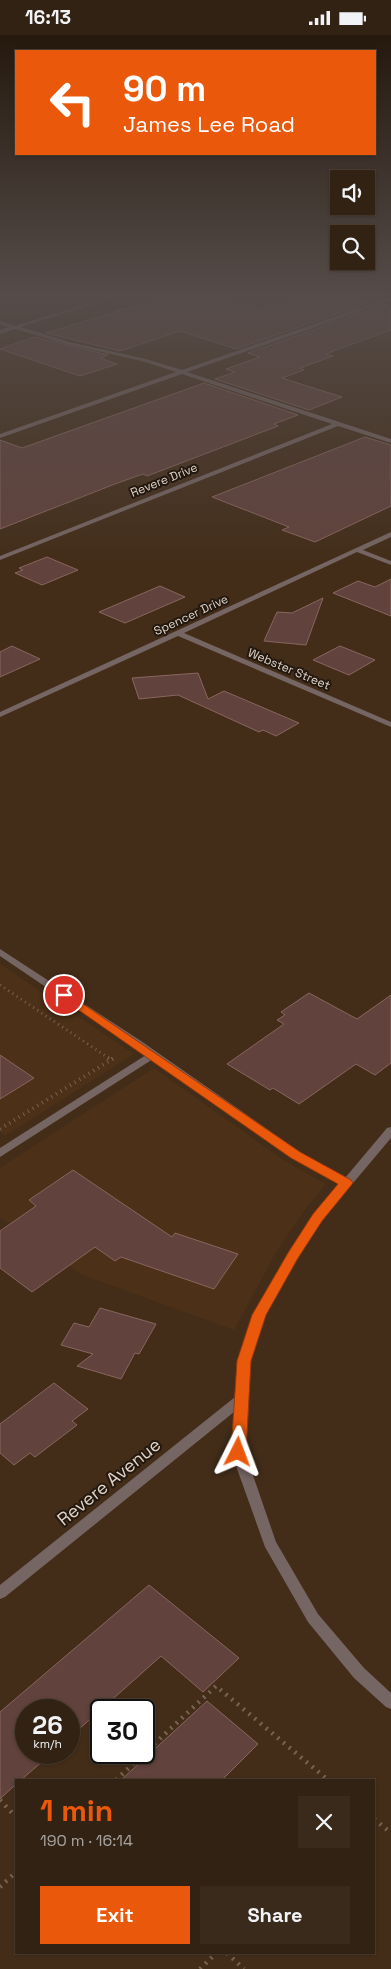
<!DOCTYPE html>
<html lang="en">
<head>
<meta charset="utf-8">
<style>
  :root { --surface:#322213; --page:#3a2a1c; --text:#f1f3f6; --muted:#a8a4a0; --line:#4d3f33; --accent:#ea580c }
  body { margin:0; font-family:"Space Grotesk",sans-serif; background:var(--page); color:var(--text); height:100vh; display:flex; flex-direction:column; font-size:19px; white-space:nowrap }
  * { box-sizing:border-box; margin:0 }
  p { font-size:16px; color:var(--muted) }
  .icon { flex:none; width:28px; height:28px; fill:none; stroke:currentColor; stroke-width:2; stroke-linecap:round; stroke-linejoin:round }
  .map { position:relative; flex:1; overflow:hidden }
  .drawer { position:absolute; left:15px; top:1744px; width:360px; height:175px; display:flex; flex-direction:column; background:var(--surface); border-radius:0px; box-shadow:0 1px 4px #0004,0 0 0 1px var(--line) }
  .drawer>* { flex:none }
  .hud { position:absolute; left:15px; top:15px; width:361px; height:105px; border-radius:0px; box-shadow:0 1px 4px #0004,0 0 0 1px var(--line); background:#ea580c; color:#fff; overflow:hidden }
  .fabs { position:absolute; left:330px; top:135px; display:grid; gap:10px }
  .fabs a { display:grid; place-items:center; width:45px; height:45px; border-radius:0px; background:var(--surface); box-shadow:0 1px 4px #0004,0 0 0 1px var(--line); font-size:25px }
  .speed { position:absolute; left:15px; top:1664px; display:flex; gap:10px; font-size:25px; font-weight:700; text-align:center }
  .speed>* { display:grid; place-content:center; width:65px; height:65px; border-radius:50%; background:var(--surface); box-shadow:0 1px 4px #0004,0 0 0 1px var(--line); line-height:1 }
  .speed small { font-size:12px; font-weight:400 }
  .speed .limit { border:2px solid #111; border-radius:8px; background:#fff; color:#111 }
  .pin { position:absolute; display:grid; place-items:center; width:42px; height:42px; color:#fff; margin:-21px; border:2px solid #fff; border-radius:50%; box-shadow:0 1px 5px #0007 }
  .me { position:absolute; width:55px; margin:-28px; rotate:3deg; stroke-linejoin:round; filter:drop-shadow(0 0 4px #0008) }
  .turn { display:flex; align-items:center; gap:18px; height:105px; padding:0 25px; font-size:22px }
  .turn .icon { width:65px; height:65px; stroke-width:2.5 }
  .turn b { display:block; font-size:35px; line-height:42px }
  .round { display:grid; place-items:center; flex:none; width:52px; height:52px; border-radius:0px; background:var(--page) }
  .head { display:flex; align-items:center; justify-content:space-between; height:85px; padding:0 25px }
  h1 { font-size:30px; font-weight:700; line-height:38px; color:var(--accent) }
  .button { display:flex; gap:10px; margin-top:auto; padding:10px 25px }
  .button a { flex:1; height:58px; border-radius:0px; background:var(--accent); color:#fff; font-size:20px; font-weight:700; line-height:58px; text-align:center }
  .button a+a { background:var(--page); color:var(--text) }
  .status { display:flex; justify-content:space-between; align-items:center; height:35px; padding:0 25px; background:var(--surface); direction:ltr }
  .status svg { height:14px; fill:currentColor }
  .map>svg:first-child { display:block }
</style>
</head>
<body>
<div class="status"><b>16:13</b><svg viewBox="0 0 49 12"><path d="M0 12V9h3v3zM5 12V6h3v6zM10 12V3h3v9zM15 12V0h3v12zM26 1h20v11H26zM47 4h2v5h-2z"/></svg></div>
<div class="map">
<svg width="391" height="1934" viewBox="0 0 391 1934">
  <rect width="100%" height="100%" fill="#432d19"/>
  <!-- built -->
  <path fill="#4c3017" d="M 0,929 L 134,1019 L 5,1101 L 0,1097 Z
    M 154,1033 L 285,1126 L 326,1149 L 306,1173 L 275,1219 L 234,1295 L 80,1239 L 0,1182 L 0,1133 Z"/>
  <!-- building -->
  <path fill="#61423c" stroke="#88665f" d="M 174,259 L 205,259 L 262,274 L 305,259 L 342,259 L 371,267 L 236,314 L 180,296 L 120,316 L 46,298 Z
    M 384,270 L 391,272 L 391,295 L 325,319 L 333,321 L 300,333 L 304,335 L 282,343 L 342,362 L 309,375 L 215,344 L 235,337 L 226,334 L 260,322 L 248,318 Z
    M 34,302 L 108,320 L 100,323 L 117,329 L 80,341 L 0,314 Z
    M 204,348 L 298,380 L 274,389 L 278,391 L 147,441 L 143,439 L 115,449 L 0,494 L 0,405 L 22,413 Z
    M 365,402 L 391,410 L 391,471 L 315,507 L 282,495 L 289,492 L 212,462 Z
    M 47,522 L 78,535 L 42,550 L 15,538 L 23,535 L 19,533 Z
    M 391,544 L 391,581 L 333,558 L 358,546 L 375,552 Z
    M 160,551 L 185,562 L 125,588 L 99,577 Z
    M 323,563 L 306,610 L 264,606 L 277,577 L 292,578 Z
    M 12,611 L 40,624 L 0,642 L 0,617 Z
    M 340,611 L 375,625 L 349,640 L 313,625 Z
    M 198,638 L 208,664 L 224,656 L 299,688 L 276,701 L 263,695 L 259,697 L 178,660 L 139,664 L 132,643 Z
    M 309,958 L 357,984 L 391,960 L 391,1028 L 375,1040 L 356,1029 L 299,1069 L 273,1053 L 270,1055 L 227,1029 L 284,989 L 277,985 L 285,980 L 281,977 Z
    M 0,1020 L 34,1043 L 0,1064 Z
    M 73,1135 L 172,1202 L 175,1198 L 238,1219 L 214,1254 L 121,1222 L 115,1226 L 95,1212 L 32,1257 L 0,1233 L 0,1196 L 36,1171 L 29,1165 Z
    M 100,1273 L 156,1289 L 139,1319 L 135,1318 L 121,1344 L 77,1331 L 93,1319 L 61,1310 L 74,1288 L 89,1292 Z
    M 54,1348 L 88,1374 L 72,1386 L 77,1390 L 35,1422 L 30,1418 L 14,1430 L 0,1418 L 0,1389 Z
    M 149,1550 L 239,1623 L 203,1657 L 161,1621 L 69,1703 L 69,1675 L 26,1675 L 26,1718 L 52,1718 L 21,1745 L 16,1745 L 16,1749 L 0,1764 L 0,1677 Z
    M 207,1666 L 258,1709 L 222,1745 L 121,1745 Z"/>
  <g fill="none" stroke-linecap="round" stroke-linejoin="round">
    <!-- path-far2 -->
    <path stroke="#766351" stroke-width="3" stroke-dasharray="1 4" stroke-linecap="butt" d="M 0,950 L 110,1024
      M 112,1024 L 115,1022"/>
    <!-- path-far1 -->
    <path stroke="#766351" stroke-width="4" stroke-dasharray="1 4.5" stroke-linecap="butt" d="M 108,1023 L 112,1025
      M 0,1094 L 114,1023"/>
    <!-- path -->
    <path stroke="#766351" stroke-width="4.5" stroke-dasharray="2 5.5" stroke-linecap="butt" d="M 116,1745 L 216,1651 L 328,1745
      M 0,1765 L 16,1782
      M 374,1784 L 391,1798
      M 0,1852 L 16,1837
      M 227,1918 L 244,1934
      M 200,1934 L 216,1918"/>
    <!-- street -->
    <path fill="#756563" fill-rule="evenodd" d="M 118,259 L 126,259 L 21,292 L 69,307 L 146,324 L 182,335 L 391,262 L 391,266 L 187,337 L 391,404 L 391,408 L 338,391 L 0,525 L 0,521 L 332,389 L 182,339 L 0,403 L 0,399 L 176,337 L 142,326 L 66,309 L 15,294 L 0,299 L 0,295 L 9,292 L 0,290 L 0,286 L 15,291 Z
      M 391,497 L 391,502 L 363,515 L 391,526 L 391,530 L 357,517 L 184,598 L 391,687 L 391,692 L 178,601 L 0,682 L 0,677 Z
      M 0,914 L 141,1006 L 300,1117 L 345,1143 L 387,1093 L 391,1092 L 391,1103 L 322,1185 L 297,1223 L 265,1280 L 250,1326 L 245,1417 L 276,1507 L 318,1579 L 364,1633 L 391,1658 L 391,1674 L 386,1672 L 354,1643 L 308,1587 L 265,1512 L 231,1417 L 234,1377 L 5,1562 L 0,1564 L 0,1550 L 235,1362 L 238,1326 L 253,1280 L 288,1218 L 314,1179 L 339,1149 L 292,1123 L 153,1024 L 0,1122 L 0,1113 L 146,1020 L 0,921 Z"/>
  </g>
  <!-- sky -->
  <linearGradient id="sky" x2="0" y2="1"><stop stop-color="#25190e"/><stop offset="0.49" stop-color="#554c49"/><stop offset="1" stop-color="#554c49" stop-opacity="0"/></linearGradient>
  <rect width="391" height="530" fill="url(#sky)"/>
  <!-- route -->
  <path fill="#ea580c" stroke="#983908" d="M 64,956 L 300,1117 L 351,1145 L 353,1148 L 322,1186 L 298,1223 L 266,1280 L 251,1326 L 246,1417 L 243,1421 L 238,1423 L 233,1421 L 231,1417 L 237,1326 L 252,1280 L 288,1218 L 313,1179 L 338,1149 L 291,1123 L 60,962 L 58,960 Z"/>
  <g text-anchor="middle" stroke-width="4" stroke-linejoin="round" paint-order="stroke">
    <!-- far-street labels -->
    <g font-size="12" fill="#e1d3c7" stroke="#22180f">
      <text transform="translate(164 445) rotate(-22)" y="4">Revere Drive</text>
      <text transform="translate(191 580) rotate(-25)" y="4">Spencer Drive</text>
      <text transform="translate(289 634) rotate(23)" y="4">Webster Street</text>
    </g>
    <!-- near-street labels -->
    <g font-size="18" fill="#e1d3c7" stroke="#22180f">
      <text transform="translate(109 1447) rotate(-39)" y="6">Revere Avenue</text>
    </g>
  </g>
</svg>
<div class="fabs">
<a><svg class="icon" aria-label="sound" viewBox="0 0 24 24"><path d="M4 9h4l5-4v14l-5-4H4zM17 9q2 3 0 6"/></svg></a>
<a><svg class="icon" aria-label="search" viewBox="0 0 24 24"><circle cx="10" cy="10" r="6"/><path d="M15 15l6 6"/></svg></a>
</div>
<div class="speed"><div>26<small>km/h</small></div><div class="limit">30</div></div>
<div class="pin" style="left:64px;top:960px;background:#d93025"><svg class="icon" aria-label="arrive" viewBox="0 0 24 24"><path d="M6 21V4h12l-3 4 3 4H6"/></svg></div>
<svg class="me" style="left:238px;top:1417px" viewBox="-20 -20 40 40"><path d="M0-17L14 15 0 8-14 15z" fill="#ea580c" stroke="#fff" stroke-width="4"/></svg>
<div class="hud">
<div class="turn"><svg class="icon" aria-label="left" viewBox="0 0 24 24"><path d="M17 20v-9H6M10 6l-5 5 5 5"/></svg><div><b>90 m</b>James Lee Road</div></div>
</div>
<section class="drawer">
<div class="head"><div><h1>1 min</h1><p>190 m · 16:14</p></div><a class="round"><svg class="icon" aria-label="close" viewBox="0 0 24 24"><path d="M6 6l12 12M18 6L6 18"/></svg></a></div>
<div class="button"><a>Exit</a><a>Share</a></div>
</section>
</div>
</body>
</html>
